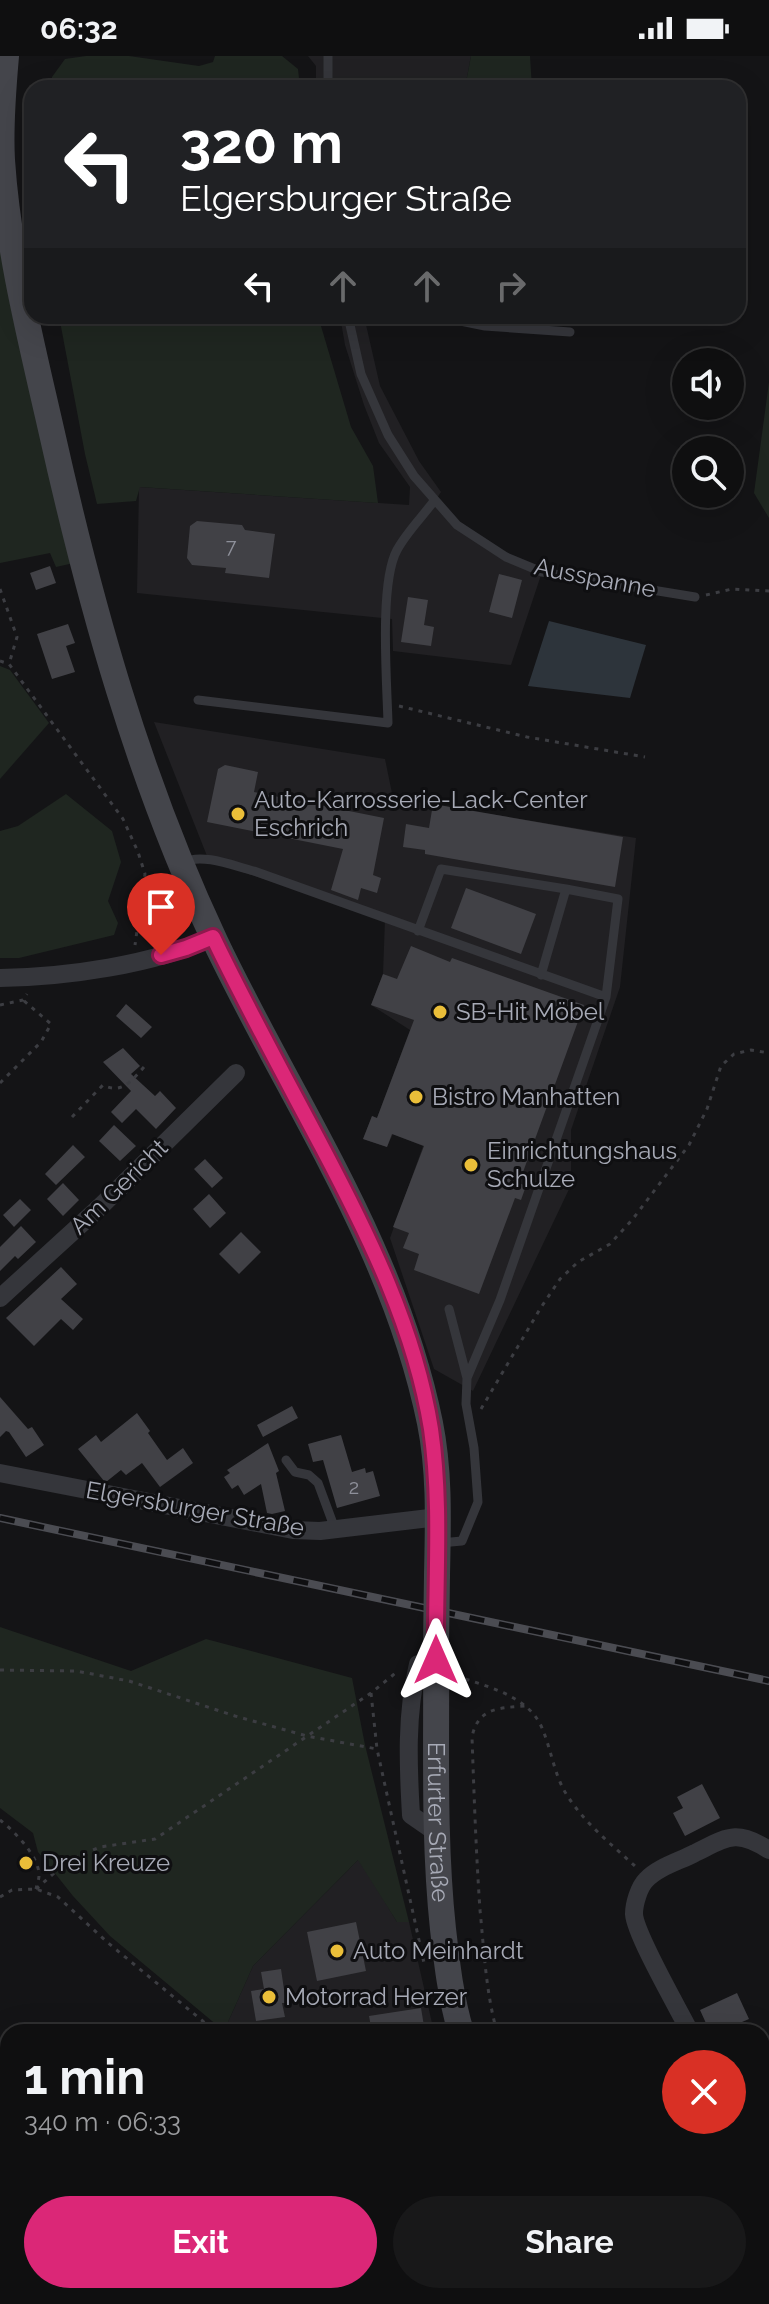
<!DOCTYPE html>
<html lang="en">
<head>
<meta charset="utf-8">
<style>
  :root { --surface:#0f0f10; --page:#181819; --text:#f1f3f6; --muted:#9b9c9f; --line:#2f2f30; --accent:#db2777 }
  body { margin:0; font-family:Raleway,sans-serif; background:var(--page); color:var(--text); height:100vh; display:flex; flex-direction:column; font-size:30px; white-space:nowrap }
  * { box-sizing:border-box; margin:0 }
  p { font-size:26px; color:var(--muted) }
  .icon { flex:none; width:44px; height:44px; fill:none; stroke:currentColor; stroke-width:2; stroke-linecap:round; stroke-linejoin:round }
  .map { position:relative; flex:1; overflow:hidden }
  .side { position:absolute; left:0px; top:1968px; width:770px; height:280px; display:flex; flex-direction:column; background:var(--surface); border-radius:24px 24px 0 0; box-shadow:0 8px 32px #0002,0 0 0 2px var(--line) }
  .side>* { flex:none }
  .hud { position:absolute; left:24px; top:24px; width:722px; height:244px; border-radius:24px; box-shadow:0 8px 32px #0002,0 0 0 2px var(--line); background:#202124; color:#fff; overflow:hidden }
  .buttons { position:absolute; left:672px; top:292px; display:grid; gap:16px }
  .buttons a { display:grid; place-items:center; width:72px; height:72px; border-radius:50%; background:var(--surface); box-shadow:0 8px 32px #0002,0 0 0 2px var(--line); font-size:40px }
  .pin { position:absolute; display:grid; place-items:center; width:68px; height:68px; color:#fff; margin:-82px -34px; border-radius:50% 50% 50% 0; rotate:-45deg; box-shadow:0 0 8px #0007 }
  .pin .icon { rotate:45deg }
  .me { position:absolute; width:88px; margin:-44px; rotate:0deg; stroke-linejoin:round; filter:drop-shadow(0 0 6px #0008) }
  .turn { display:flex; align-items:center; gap:28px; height:168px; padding:0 24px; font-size:36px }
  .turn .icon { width:104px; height:104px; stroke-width:2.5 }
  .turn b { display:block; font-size:56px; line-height:68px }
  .lanes { display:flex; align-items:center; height:76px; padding:0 24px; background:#0003; justify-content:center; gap:40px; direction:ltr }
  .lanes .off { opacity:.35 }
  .round { display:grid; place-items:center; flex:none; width:84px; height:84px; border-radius:42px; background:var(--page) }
  .summary { display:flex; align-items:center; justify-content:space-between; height:136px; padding:0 24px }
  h1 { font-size:48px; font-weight:700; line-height:60px }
  .primary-button { display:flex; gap:16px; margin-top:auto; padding:16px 24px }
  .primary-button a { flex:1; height:92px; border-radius:48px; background:var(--accent); color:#fff; font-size:32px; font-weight:700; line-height:92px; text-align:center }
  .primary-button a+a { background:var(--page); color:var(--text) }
  .status { display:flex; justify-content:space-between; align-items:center; height:56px; padding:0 40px; background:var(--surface); direction:ltr }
  .status svg { height:22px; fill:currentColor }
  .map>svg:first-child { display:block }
</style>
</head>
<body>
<div class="status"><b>06:32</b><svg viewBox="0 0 49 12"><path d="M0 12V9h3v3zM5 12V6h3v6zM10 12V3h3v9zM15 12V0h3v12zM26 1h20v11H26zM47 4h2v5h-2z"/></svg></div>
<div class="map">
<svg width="769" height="2248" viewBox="0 0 769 2248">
  <rect width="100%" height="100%" fill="#141416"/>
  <!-- built -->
  <path fill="#212023" d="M 308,0 L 471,0 L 465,32 L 316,32 L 316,10 Z
    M 340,260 L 364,260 L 380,330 L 419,405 L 441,436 L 435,445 L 477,483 L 542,516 L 511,609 L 393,595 L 392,563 L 137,537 L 139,431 L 409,449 L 410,431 L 379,387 L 364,349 L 345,289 Z
    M 154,666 L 385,703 L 393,742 L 636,782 L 620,931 L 571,1074 L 571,1129 L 473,1335 L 434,1313 L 390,1182 L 423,1090 L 393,1078 L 387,1091 L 363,1083 L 372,1060 L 377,1062 L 410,974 L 371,949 L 383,918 L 385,863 L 209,805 Z
    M 359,1803 L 397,1866 L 409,1866 L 434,1976 L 224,1975 L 253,1910 Z"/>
  <!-- green -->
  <path fill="#1f2620" d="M 86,0 L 129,0 L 199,10 L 213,6 L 215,0 L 282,0 L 298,13 L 300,32 L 52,32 L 52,21 L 65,3 Z
    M 471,0 L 530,0 L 532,32 L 465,32 Z
    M 0,158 L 74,507 L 56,511 L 50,497 L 0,507 Z
    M 59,260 L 318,260 L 351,371 L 373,410 L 378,447 L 140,431 L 136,445 L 97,448 L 85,398 Z
    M 769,326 L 769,462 L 754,437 Z
    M 0,610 L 10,614 L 49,667 L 0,723 Z
    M 66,738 L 112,775 L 121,806 L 108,845 L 118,867 L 114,879 L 19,902 L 0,902 L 0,775 L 18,770 Z
    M 0,1571 L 131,1615 L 206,1583 L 352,1622 L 365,1689 L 409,1866 L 397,1866 L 358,1804 L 253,1910 L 224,1975 L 110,1880 L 73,1840 L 38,1796 L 33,1777 L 0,1752 Z"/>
  <!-- water -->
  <path fill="#2d343b" d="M 549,565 L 646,589 L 630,642 L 528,630 Z"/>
  <!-- building -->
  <path fill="#414146" d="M 197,465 L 242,469 L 245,474 L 275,478 L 269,522 L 225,517 L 226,512 L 192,509 L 187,502 L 190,470 Z
    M 50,510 L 56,527 L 36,534 L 30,517 Z
    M 499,518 L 522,524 L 512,562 L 489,556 Z
    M 408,541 L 428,544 L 424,569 L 434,571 L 431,590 L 401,586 Z
    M 68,568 L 75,587 L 66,590 L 75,616 L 52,623 L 37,578 Z
    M 225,709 L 258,716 L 254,736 L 384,762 L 373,819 L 381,822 L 377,837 L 361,832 L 358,844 L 331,834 L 343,793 L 207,766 L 218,713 Z
    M 433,748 L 623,781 L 615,831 L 425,798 L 425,794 L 403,791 L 406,768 L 429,772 Z
    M 466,832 L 536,858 L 521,898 L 451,872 Z
    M 411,890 L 450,906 L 452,902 L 584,949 L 519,1127 L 526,1130 L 521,1144 L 515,1142 L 479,1238 L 414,1214 L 419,1198 L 403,1192 L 409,1177 L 393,1171 L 424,1090 L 392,1078 L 387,1091 L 363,1083 L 372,1060 L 377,1062 L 414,964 L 371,949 L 383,918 L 397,923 Z
    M 126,948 L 152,971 L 141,982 L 116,960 Z
    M 123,992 L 140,1010 L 131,1018 L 155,1040 L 160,1035 L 176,1052 L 156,1073 L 136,1053 L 122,1067 L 111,1056 L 131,1035 L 103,1006 Z
    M 114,1069 L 136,1090 L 120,1105 L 99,1085 Z
    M 73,1089 L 85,1101 L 56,1129 L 45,1118 Z
    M 205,1103 L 223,1122 L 212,1132 L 194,1113 Z
    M 63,1127 L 79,1144 L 63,1160 L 47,1143 Z
    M 209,1138 L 226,1157 L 210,1172 L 193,1153 Z
    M 20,1143 L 31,1154 L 14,1171 L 3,1159 Z
    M 21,1170 L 36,1186 L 18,1203 L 15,1200 L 0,1215 L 0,1191 Z
    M 241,1176 L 261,1196 L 239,1218 L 219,1198 Z
    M 61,1211 L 77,1228 L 61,1243 L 83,1263 L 73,1274 L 61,1263 L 34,1290 L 6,1262 Z
    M 0,1341 L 28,1373 L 32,1371 L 44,1389 L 26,1401 L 9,1376 L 6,1375 L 0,1381 Z
    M 292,1350 L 298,1362 L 263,1381 L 257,1369 Z
    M 137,1357 L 150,1375 L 148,1377 L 167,1404 L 183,1392 L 193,1407 L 160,1431 L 142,1407 L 126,1419 L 121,1414 L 106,1426 L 104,1425 L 78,1393 L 96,1379 L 101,1386 Z
    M 341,1379 L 352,1416 L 365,1412 L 366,1417 L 373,1415 L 380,1440 L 337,1452 L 323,1404 L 313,1406 L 308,1388 Z
    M 268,1387 L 279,1415 L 276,1417 L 285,1455 L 272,1458 L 267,1457 L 261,1428 L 244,1439 L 238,1429 L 232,1433 L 224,1421 L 230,1417 L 227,1414 Z
    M 702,1728 L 720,1762 L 685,1780 L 673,1757 L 683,1752 L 677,1741 Z
    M 356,1866 L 366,1915 L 317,1925 L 307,1876 Z
    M 281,1913 L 286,1947 L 282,1947 L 285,1961 L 256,1965 L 251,1935 L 264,1933 L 261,1916 Z
    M 737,1937 L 749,1963 L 742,1966 L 747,1976 L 710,1976 L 700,1954 Z
    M 421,1952 L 425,1976 L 372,1976 L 369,1960 Z"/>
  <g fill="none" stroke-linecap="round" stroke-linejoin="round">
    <!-- path -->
    <path stroke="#3c3d42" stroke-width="3" stroke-dasharray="4 6" stroke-linecap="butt" d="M 0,533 L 17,581 L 9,608
      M 706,539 L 732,533 L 769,535
      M 0,605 L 9,608 L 123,763 L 138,796 L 145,818 L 135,889
      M 399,650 L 527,681 L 645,701
      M 0,949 L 23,944 L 27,938
      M 0,1027 L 41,986 L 51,968 L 23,944
      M 72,1061 L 103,1029 C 122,1039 132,1024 145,1010
      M 481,1353 L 540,1253 L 560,1223 L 578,1206 L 610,1188 L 632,1164 L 689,1089 L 707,1053 L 721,1010 L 734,998 L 751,994 L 769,997
      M 0,1614 L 76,1615 L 129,1625 L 235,1660 L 307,1680 L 377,1693
      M 456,1620 C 486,1630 529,1640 542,1672 C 551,1693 554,1717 565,1736 C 583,1766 611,1788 636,1811
      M 371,1637 L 377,1693 L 424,1907
      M 0,1764 C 14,1775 39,1800 39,1819 C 39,1824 37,1828 36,1833
      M 36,1833 L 69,1804 L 100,1791 L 155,1783 L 371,1637 L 398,1615
      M 0,1841 L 12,1834 L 36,1833 L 58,1841 L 107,1886 L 216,1976
      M 497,1976 C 486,1937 484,1894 480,1854 C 476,1796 474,1738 472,1681 C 478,1651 500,1652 525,1650
      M 536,2240 L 543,2248"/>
    <!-- service -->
    <path stroke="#35363b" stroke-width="9" d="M 328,0 L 328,32
      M 348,260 L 361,318 L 388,379 L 414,420 L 457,469 L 506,501 L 542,516 L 695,541
      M 436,260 L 485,270 L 570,276
      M 198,644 L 388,667 C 387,627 379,527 397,494 C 406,477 422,461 434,445
      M 184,806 C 203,797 234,810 254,815 L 606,941 L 500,1244 L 467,1322 L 466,1348 L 474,1392 L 478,1446 L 462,1485 L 440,1487
      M 418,875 L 441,813 L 566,833
      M 541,919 L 566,833 L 618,843 L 606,941
      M 449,1253 L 467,1322
      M 286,1404 L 295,1416 L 309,1419 L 318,1427 L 335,1473
      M 711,2248 L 724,2240 L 729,2248"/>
    <!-- minor -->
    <path stroke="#35363b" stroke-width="18" d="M 0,922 C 65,921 154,909 213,881
      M 0,1242 L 102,1149 L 236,1017
      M 0,1417 L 293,1474 L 320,1475 L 438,1461
      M 436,1604 L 418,1608 C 406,1658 408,1708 411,1759 L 437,1777
      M 690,1976 C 679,1954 635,1878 634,1858 C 634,1848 639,1831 646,1824 C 658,1811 680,1805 695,1797 C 728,1781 736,1773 769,1794
      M 762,2115 L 769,2128
      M 754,2248 L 769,2235"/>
    <!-- secondary -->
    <g stroke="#44454b" stroke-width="26">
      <path d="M 6,0 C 3,34 0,70 2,104 C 8,195 31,285 51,373 C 90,548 138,722 215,885 C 291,1045 394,1190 430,1367 C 440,1417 438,1468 437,1519"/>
      <path id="s1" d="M 436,1590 C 437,1685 433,1779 443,1873 C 447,1908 451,1943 461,1976"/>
      <path d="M 589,2240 L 594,2248"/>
    </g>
    <defs>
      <path id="rail" d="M 0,1462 L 769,1625"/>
    </defs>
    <!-- rail casing -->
    <use href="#rail" stroke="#4b4c52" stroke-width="8"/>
    <!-- rail -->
    <use href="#rail" stroke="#0f0f11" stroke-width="5" stroke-dasharray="15" stroke-linecap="butt"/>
    <!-- secondary-bridge -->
    <path stroke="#44454b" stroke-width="26" d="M 436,1590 L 437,1519"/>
  </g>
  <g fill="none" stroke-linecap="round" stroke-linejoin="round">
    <defs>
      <path id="route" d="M 161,899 L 186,892 L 213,881 C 247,952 285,1021 322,1091 C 369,1180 415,1273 431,1373 C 442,1450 435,1527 436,1604"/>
    </defs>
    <!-- route casing -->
    <use href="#route" stroke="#8e194d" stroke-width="20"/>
    <!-- route -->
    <use href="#route" stroke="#db2777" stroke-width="14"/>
  </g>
  <!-- markers -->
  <g fill="#eabe39" stroke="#0f0f11" stroke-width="3">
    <circle cx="238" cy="758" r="8"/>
    <circle cx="440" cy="956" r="8"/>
    <circle cx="416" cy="1041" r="8"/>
    <circle cx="471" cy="1109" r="8"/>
    <circle cx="26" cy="1807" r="8"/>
    <circle cx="337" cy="1895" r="8"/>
    <circle cx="269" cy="1941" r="8"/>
  </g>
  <g text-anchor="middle" stroke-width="6" stroke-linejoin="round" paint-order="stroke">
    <!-- number labels -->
    <g font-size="20" fill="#8e909a">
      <text x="231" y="497">7</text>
      <text x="354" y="1438">2</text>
    </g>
    <!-- street labels -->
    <g font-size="24" fill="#a7aab6" stroke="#0f0f11">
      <text transform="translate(595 522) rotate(11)" y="8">Ausspanne</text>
      <text transform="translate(119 1131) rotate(-44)" y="8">Am Gericht</text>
      <text transform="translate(195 1453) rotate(10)" y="8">Elgersburger Straße</text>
      <text dy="8" stroke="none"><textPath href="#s1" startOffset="176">Erfurter Straße</textPath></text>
    </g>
    <!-- poi labels -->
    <g font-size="24" fill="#a7aab6" stroke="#0f0f11" text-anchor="start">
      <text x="254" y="752">Auto-Karrosserie-Lack-Center<tspan x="254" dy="28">Eschrich</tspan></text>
      <text x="456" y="964">SB-Hit Möbel</text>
      <text x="432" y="1049">Bistro Manhatten</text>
      <text x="487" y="1103">Einrichtungshaus<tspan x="487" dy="28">Schulze</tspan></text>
      <text x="42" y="1815">Drei Kreuze</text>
      <text x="353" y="1903">Auto Meinhardt</text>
      <text x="285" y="1949">Motorrad Herzer</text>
    </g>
  </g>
</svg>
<div class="buttons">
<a><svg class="icon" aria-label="sound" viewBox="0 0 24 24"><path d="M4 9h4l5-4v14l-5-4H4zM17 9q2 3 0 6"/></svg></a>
<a><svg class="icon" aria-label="search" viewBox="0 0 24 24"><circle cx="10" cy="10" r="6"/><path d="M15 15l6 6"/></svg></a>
</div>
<div class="pin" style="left:161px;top:899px;background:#d93025"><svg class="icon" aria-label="arrive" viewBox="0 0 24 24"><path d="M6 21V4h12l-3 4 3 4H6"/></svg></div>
<svg class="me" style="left:436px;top:1604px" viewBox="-20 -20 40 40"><path d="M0-17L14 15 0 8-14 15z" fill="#db2777" stroke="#fff" stroke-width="4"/></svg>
<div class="hud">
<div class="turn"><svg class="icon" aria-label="left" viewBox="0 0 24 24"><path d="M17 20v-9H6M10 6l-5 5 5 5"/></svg><div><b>320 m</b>Elgersburger Straße</div></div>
<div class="lanes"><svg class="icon" aria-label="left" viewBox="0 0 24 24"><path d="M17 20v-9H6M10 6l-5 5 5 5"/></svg><svg class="icon off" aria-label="ahead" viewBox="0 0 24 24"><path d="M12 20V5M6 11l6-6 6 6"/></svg><svg class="icon off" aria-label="ahead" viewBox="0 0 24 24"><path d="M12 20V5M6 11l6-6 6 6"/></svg><svg class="icon off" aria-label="right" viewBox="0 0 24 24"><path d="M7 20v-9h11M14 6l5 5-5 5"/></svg></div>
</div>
<section class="side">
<div class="summary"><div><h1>1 min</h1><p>340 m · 06:33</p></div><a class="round" style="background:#d93025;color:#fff"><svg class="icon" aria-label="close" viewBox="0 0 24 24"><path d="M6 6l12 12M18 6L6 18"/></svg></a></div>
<div class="primary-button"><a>Exit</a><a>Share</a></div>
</section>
</div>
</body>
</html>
